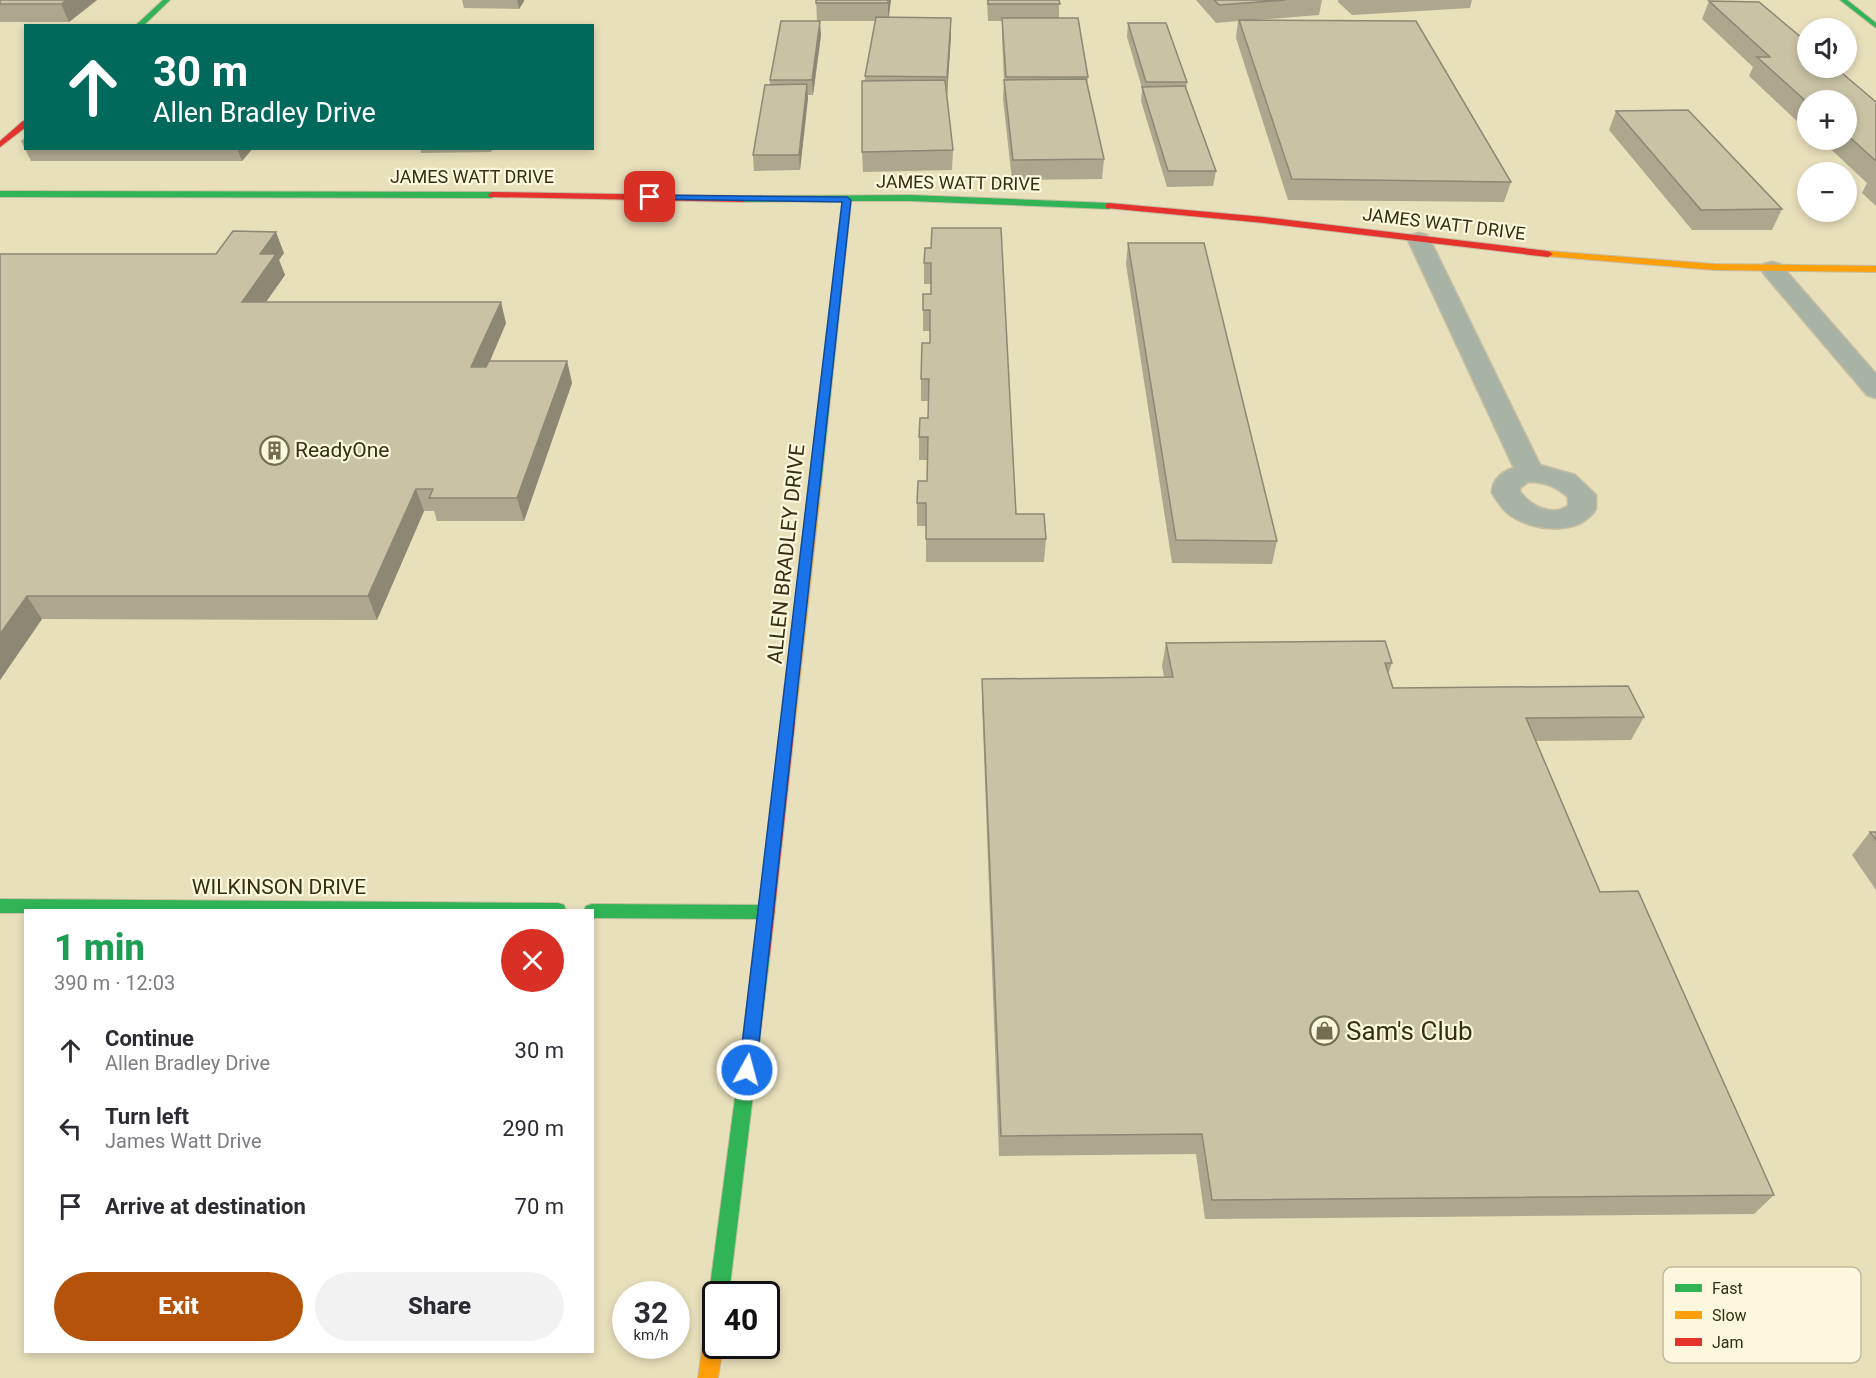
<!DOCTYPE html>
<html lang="en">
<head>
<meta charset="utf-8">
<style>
  :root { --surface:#fff; --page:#f2f2f3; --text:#2b2b33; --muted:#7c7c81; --accent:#b45309 }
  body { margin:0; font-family:Roboto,sans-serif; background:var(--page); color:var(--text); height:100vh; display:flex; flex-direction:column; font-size:22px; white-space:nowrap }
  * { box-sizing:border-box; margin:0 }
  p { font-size:20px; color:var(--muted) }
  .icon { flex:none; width:33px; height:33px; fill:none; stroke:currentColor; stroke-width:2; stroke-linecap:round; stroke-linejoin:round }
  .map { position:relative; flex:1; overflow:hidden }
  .drawer { position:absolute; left:24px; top:909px; width:570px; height:444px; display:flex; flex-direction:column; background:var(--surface); border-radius:0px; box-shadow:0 3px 9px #0003 }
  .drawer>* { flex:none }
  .hud { position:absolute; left:24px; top:24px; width:570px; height:126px; border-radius:0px; box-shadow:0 3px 9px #0003; background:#00695c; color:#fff; overflow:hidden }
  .controls { position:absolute; left:1797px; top:18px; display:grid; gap:12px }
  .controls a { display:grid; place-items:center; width:60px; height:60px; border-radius:50%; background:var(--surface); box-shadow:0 3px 9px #0003; font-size:30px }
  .speed { position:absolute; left:612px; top:1281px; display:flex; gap:12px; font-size:30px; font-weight:700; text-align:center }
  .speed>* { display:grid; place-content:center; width:78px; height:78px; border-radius:50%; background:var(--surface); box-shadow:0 3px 9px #0003; line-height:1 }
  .speed small { font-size:15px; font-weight:400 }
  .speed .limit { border:3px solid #111; border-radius:9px; background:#fff; color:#111 }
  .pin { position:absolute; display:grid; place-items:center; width:51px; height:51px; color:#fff; margin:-26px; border-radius:12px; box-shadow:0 3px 9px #0006 }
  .me { position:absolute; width:66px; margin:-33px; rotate:7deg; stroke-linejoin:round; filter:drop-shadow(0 0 4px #0008) }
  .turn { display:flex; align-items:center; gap:21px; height:126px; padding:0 30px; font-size:27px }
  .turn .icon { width:78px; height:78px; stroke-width:2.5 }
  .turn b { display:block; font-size:42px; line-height:51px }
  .round { display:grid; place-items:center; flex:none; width:63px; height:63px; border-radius:32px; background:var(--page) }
  .overview { display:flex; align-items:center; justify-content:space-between; height:102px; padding:0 30px }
  h1 { font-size:36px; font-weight:800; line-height:45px; color:#1e9e55 }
  .action { display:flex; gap:12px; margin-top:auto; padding:12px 30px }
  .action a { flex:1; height:69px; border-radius:36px; background:var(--accent); color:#fff; font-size:24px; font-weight:800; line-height:69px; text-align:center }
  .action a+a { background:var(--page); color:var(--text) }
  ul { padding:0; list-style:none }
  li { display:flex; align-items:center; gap:18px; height:78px; padding:0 30px }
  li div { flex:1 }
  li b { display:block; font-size:22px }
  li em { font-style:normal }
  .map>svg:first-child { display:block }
</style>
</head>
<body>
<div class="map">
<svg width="1876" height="1378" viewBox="0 0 1876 1378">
  <rect width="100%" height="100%" fill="#e8dfbb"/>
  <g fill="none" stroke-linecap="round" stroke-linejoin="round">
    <defs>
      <path id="street" d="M 1419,233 L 1427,235 L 1430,240 L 1540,465 L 1575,475 L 1596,495 L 1596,509 C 1579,536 1534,532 1510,515 C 1502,509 1497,501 1492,493 C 1492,480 1502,471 1514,468 L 1408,240 L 1411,235 ZM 1528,482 C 1544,481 1556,486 1568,497 L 1568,506 C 1552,517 1531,506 1520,492 L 1520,488 Z
        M 1772,262 L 1780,264 L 1876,374 L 1876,398 L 1867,395 L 1764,274 L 1761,269 L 1764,264 Z"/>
      <path id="fast" d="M 163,0 L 170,0 L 143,26 L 135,26 Z
        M 1840,0 L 1847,0 L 1876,23 L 1876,28 Z
        M 0,191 L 492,192 L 496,195 L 492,198 L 0,197 Z
        M 910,195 L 1109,203 L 1113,206 L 1109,209 L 910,201 L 851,201 L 821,486 L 815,490 L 811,488 L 809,486 L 843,201 L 743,202 L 739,199 L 743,196 Z
        M 0,899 L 558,903 L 564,905 L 566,910 L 26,910 L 26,913 L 0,913 Z
        M 592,904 L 767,905 L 773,907 L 775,912 L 773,917 L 767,919 L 592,918 L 592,910 L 584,910 L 586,906 Z
        M 762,947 L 768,949 L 770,954 L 729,1294 L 716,1294 L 716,1302 L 712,1301 L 709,1294 L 754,954 L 756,949 Z"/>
      <path id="slow" d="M 1548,251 L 1714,264 L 1876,266 L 1876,272 L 1714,270 L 1545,256 L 1543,254 Z
        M 815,482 L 821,486 L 795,723 L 793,727 L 783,727 L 781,723 L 809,486 Z
        M 716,1312 L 716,1346 L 723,1346 L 718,1378 L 698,1378 L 706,1322 L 709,1315 Z"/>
      <path id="jam" d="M 23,121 L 26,121 L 26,127 L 0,147 L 0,141 Z
        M 492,192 L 743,196 L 747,199 L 743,202 L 489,197 L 488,195 Z
        M 1109,203 L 1264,217 L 1548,251 L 1553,254 L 1548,257 L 1264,223 L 1106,208 L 1106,204 Z
        M 788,718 L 793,719 L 795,723 L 770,954 L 768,959 L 762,961 L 756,959 L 754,954 L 781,723 L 783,719 Z"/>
    </defs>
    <!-- street casing -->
    <use href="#street" stroke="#c5bda0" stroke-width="3"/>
    <!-- fast casing -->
    <use href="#fast" stroke="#c5bda0" stroke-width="2"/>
    <!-- slow casing -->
    <use href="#slow" stroke="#c5bda0" stroke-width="2"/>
    <!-- jam casing -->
    <use href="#jam" stroke="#c5bda0" stroke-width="2"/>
    <!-- street -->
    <use href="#street" fill="#a8b3a6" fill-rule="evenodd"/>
    <!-- fast -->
    <use href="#fast" fill="#30b455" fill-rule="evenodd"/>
    <!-- slow -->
    <use href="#slow" fill="#ff9f0a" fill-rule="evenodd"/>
    <!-- jam -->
    <use href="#jam" fill="#e5322d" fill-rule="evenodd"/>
  </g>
  <!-- wall -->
  <path fill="#ada78e" d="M 0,0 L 97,0 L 69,22 L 0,22 Z
    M 462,0 L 524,0 L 524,1 L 519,9 L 464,8 Z
    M 816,0 L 891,0 L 889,17 L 951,18 L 951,36 L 947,96 L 953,150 L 952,170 L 863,172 L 862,152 L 865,76 L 875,21 L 817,21 Z
    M 987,0 L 1059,0 L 1059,18 L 1088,77 L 1087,85 L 1104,159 L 1102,179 L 1012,180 L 1003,99 L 1004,81 L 1002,36 L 1002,21 L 988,21 Z
    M 1196,0 L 1322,0 L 1319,15 L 1256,20 L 1511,182 L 1504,202 L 1288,200 L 1236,38 L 1238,21 L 1216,23 Z
    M 1338,0 L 1472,0 L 1470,8 L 1352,15 L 1338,2 Z
    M 1709,1 L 1876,102 L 1876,206 L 1862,193 L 1867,183 L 1821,140 L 1846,140 L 1846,100 L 1808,100 L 1808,126 L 1802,126 L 1749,76 L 1753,67 L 1702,19 Z
    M 1128,23 L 1187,82 L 1186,90 L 1216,171 L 1213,186 L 1167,187 L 1141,101 L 1142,88 L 1127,37 Z
    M 821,35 L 813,95 L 808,95 L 800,170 L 754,171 L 753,155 L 770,85 L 770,80 Z
    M 1616,111 L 1782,209 L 1772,230 L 1692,230 L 1609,130 Z
    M 26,137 L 26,148 L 253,148 L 242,161 L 31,161 L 21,141 Z
    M 420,148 L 493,148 L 491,152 L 421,153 Z
    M 1128,243 L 1277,541 L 1272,564 L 1172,563 L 1126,264 Z
    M 931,248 L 1016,514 L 1046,539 L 1044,562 L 926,562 L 926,526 L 917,526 L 917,503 L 927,481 L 927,460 L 919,460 L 919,437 L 928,418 L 928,401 L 921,401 L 921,379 L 930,343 L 930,331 L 923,331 L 923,310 L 931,294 L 931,284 L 924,284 L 924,263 Z
    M 284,253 L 279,260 L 285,275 L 266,302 L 506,323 L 490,361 L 567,361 L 572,383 L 524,521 L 437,521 L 434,511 L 424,511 L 377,620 L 42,619 L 0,680 L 0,254 L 216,254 Z
    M 1166,643 L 1392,663 L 1388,675 L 1393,688 L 1644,717 L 1631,740 L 1536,741 L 1600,892 L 1774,1195 L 1754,1214 L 1205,1219 L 1196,1154 L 999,1156 L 982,702 L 982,679 L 1164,677 L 1162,666 Z
    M 1870,832 L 1876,832 L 1876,890 L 1852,855 Z"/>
  <!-- shaded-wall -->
  <path fill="#8d8874" d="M 67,0 L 97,0 L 69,22 L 61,4 Z
    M 517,0 L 524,0 L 524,1 L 519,9 Z
    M 888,0 L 891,0 L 888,21 Z
    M 951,18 L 951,36 L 947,96 L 947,77 Z
    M 820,21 L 821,35 L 813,95 L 812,80 Z
    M 807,84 L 808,99 L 800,170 L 799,155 Z
    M 237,148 L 253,148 L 242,161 Z
    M 276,232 L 284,253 L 279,260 L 285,275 L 251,323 L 242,302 L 260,254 Z
    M 501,302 L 506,323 L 478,389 L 471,367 Z
    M 567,361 L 572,383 L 524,521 L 517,498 Z
    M 416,489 L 424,511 L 377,620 L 368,596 Z
    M 27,596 L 42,619 L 0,680 L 0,634 Z"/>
  <!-- building -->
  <path fill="#c9c2a5" stroke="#8d8874" stroke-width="1.5" d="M 0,0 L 67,0 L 61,4 L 0,4 Z
    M 816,0 L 888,0 L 888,3 L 816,3 Z
    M 988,0 L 1059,0 L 1060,4 L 988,4 Z
    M 1214,0 L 1285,0 L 1219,5 Z
    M 1709,1 L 1759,2 L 1808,43 L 1808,68 L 1836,68 L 1876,102 L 1876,161 L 1846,134 L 1846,100 L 1808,100 L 1808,103 L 1757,57 L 1770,57 Z
    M 876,17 L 951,18 L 947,77 L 865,76 Z
    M 1002,18 L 1078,18 L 1088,77 L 1006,77 Z
    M 1239,20 L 1416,21 L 1511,182 L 1292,179 Z
    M 781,21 L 820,21 L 812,80 L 770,80 Z
    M 1128,23 L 1166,23 L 1187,82 L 1146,82 Z
    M 1086,79 L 1104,159 L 1013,160 L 1004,80 Z
    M 945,80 L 953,150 L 862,152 L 862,81 Z
    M 807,84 L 799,155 L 753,155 L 765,85 Z
    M 1185,86 L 1216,171 L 1168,171 L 1142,87 Z
    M 1688,110 L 1782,209 L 1701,210 L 1616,111 Z
    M 932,228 L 1001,228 L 1016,514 L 1044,514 L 1046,539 L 926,539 L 926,503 L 917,503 L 918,481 L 927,481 L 928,437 L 919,437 L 920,418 L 928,418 L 929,379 L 921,379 L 922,343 L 930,343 L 930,310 L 923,310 L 923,294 L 931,294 L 931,263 L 924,263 L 925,248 L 931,248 Z
    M 233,231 L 276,232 L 260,254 L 276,254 L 242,302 L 501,302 L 471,367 L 486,367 L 489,361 L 567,361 L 517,498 L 429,498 L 433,489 L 416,489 L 368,596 L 27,596 L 0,634 L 0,254 L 216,254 Z
    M 1128,243 L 1204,243 L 1277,541 L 1176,540 Z
    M 1385,641 L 1392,663 L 1385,663 L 1393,688 L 1628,686 L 1644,717 L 1526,718 L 1600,892 L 1638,891 L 1774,1195 L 1212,1200 L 1202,1134 L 1001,1136 L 982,679 L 1173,677 L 1166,643 Z
    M 1870,832 L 1876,832 L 1876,840 Z"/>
  <!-- route -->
  <path fill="#1a73e8" stroke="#114b97" stroke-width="1.5" d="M 647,195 L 847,197 L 851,200 L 756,1070 L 753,1075 L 747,1078 L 741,1075 L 739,1070 L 842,202 L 650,199 L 647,199 Z"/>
  <!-- icons -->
  <defs>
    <symbol id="building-ring" viewBox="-11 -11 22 22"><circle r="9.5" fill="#fdf7dd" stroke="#746d4e" stroke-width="1.5"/><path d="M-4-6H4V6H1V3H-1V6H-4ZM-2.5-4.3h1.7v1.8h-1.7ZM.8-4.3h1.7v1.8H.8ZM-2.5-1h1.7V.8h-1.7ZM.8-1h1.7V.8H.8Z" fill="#746d4e"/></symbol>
    <symbol id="shop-ring" viewBox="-11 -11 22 22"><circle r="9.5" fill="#fdf7dd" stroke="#746d4e" stroke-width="1.5"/><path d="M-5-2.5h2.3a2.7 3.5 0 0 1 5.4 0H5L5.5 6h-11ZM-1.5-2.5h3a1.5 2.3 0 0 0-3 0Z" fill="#746d4e"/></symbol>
  </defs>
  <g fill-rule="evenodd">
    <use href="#building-ring" x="258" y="434" width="33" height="33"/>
    <use href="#shop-ring" x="1308" y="1014" width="33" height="33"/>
  </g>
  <g text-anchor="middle" stroke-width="4.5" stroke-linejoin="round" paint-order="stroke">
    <!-- far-street labels -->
    <g font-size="18" fill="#362f14" stroke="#fdf7dd">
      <text x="472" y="183">JAMES WATT DRIVE</text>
      <text transform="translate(958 183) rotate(1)" y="6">JAMES WATT DRIVE</text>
      <text transform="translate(1444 224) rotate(7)" y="6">JAMES WATT DRIVE</text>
    </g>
    <!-- poi labels -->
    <g font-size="21" fill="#362f14" stroke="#fdf7dd" text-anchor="start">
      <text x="295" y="457">ReadyOne</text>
    </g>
    <!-- street labels -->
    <g font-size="21" fill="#362f14" stroke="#fdf7dd">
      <text transform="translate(786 554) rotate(-84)" y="7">ALLEN BRADLEY DRIVE</text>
      <text x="279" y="894">WILKINSON DRIVE</text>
    </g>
    <!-- near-poi labels -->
    <g font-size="26" fill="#362f14" stroke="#fdf7dd" text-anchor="start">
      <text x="1346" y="1040">Sam's Club</text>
    </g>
  </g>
  <!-- legend -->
  <rect x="1663" y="1267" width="198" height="96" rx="9" fill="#fdf7dd" stroke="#c1bba1" stroke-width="1.5"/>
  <rect x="1675" y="1284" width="27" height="8" fill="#30b455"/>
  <rect x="1675" y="1311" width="27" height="8" fill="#ff9f0a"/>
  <rect x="1675" y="1338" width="27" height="8" fill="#e5322d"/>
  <g font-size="16" fill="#362f14">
    <text x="1712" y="1294">Fast</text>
    <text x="1712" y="1321">Slow</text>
    <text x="1712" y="1348">Jam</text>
  </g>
</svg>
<div class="controls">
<a><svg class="icon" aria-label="sound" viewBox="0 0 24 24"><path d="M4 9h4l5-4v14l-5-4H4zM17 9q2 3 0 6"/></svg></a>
<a>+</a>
<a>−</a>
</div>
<div class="speed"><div>32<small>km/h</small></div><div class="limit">40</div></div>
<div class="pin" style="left:650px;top:197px;background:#d93025"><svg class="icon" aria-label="arrive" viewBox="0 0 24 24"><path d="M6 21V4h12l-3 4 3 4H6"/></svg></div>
<svg class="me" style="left:747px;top:1070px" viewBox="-20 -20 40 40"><circle r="17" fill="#1a73e8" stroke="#fff" stroke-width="3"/><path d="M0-11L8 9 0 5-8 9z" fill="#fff"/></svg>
<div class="hud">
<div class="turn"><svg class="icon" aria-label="ahead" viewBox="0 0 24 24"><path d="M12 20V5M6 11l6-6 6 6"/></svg><div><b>30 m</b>Allen Bradley Drive</div></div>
</div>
<section class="drawer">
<div class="overview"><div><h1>1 min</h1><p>390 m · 12:03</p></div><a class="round" style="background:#d93025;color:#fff"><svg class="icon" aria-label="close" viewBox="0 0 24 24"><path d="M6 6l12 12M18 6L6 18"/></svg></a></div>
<ul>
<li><svg class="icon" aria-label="ahead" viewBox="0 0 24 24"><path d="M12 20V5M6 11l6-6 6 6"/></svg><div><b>Continue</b><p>Allen Bradley Drive</p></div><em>30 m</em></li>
<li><svg class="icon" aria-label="left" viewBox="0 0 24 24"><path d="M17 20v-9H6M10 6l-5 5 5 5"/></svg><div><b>Turn left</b><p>James Watt Drive</p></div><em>290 m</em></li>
<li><svg class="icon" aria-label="arrive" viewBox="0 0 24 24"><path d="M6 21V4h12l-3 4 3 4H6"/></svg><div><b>Arrive at destination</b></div><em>70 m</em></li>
</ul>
<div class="action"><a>Exit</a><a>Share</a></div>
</section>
</div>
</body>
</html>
